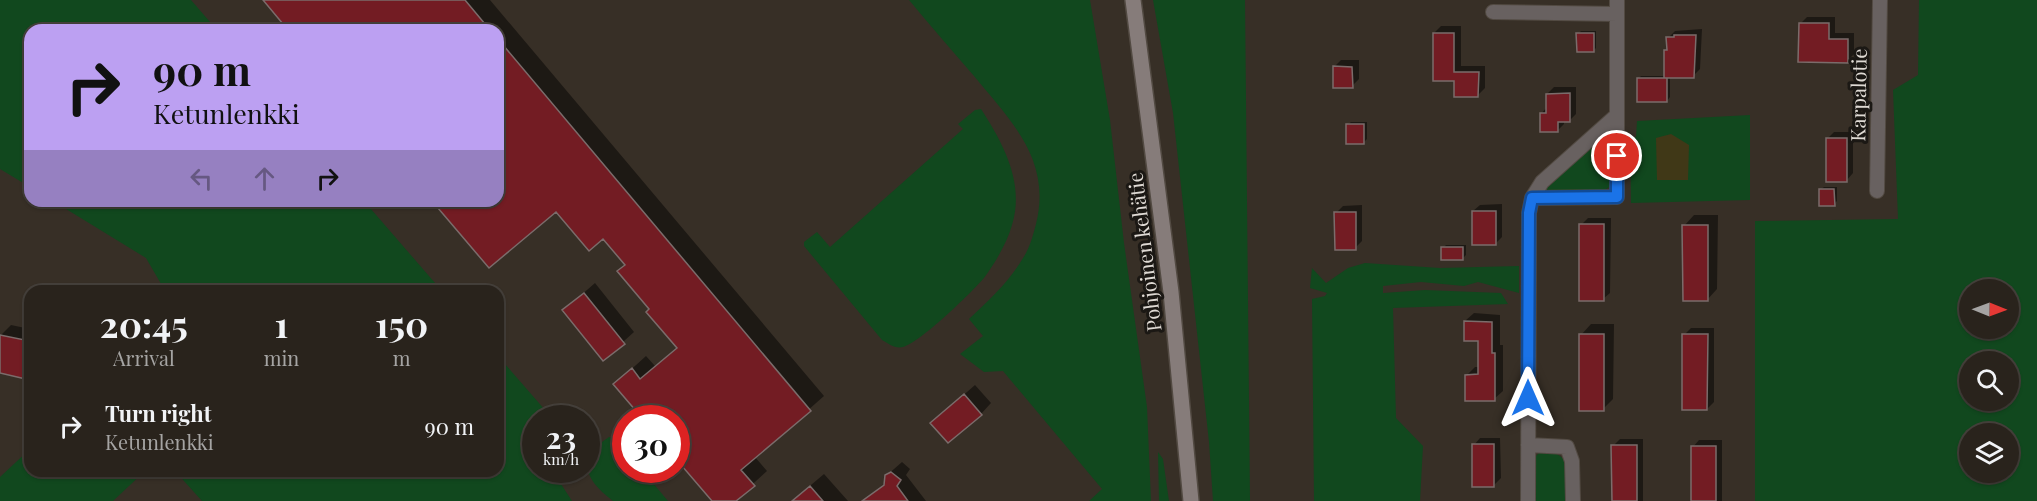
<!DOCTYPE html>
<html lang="en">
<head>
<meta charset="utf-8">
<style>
  :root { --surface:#29231c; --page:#352f29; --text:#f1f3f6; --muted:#a5a4a3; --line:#45403b }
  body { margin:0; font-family:"Playfair Display",serif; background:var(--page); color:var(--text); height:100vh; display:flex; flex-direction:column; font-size:22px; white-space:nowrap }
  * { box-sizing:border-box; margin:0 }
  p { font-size:20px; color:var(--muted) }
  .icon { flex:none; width:33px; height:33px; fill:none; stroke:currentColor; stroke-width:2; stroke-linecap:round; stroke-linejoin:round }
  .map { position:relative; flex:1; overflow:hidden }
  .details { position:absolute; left:24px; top:285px; width:480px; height:192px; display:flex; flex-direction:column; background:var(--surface); border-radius:18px; box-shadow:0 2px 4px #0004,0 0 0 2px var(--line) }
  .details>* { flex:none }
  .guide { position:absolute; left:24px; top:24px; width:480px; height:183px; border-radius:18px; box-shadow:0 2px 4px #0004,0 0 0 2px var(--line); background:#bca0f2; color:#111; overflow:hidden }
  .needle { width:39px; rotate:91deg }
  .buttons { position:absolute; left:1959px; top:279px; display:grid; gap:12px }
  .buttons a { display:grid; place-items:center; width:60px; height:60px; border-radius:50%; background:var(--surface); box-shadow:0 2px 4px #0004,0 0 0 2px var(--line); font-size:30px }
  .speed { position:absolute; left:522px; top:405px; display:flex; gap:12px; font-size:30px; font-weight:700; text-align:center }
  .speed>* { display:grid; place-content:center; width:78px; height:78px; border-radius:50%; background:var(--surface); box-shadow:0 2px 4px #0004,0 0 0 2px var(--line); line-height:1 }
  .speed small { font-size:15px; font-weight:400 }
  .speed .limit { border:9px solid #d22; background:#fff; color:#111 }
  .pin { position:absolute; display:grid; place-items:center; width:51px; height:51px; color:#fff; margin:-26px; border:3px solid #fff; border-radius:50%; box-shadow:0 2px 6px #0007 }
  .me { position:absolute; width:66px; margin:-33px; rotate:0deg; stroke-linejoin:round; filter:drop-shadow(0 0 4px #0008) }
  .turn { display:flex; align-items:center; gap:21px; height:126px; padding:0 30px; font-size:27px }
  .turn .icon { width:78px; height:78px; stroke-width:2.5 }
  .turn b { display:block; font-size:42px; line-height:51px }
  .lanes { display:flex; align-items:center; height:57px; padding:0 30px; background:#0003; justify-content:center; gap:30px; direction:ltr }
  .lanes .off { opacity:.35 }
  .eta { display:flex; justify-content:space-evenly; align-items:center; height:102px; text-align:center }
  .eta b { font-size:36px; font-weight:700; line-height:42px }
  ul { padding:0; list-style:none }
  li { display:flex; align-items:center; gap:18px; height:78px; padding:0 30px }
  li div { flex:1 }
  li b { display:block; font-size:22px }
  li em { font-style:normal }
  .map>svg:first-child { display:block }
</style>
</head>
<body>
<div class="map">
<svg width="2037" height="501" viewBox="0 0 2037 501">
  <rect width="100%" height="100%" fill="#372f26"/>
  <!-- green -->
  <path fill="#11481e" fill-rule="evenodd" d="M 0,0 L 191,0 L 217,30 L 30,30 L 30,187 L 0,169 Z
    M 909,0 L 1090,0 L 1110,120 L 1124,243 L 1147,407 L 1151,501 L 1089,501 L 1102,489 L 1003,371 L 984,372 L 960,354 L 983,336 L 969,319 C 989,300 1009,282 1023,258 C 1030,248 1033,235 1036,224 C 1052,160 1011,121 974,76 C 952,51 930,25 909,0 Z
    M 1153,0 L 1245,0 L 1250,501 L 1213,501 L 1209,442 L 1173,113 Z
    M 1919,0 L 2037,0 L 2037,501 L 1755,501 L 1755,221 L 1898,219 L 1893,90 L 1918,75 ZM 1970,290 L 2008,290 L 2008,328 L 1970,328 ZM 1970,362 L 2008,362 L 2008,400 L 1970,400 ZM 1970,434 L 2008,434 L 2008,472 L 1970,472 Z
    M 981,109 C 1003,143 1025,183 1012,225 C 1007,243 995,263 984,278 C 971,293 921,342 903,347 C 895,349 889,344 882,340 L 804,246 L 804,242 L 817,232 L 830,247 L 963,129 L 958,124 L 975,110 Z
    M 1750,115 L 1750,200 L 1631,203 L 1630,137 L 1636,137 L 1637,121 Z
    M 1607,132 L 1610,133 L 1611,186 L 1603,191 L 1548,191 L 1546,189 Z
    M 53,201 L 364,201 L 442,291 L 163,291 L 164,289 L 146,258 Z
    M 1365,263 L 1440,268 L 1519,266 L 1519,293 L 1478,282 L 1464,286 L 1421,282 L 1383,286 L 1383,293 L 1425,290 L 1501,293 L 1508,304 L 1393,308 L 1396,418 L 1423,446 L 1420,501 L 1314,501 L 1312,299 L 1325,296 L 1327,293 L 1310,288 L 1312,268 L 1326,283 L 1348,268 Z
    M 498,356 L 552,418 L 536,418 L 536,470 L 560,470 L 561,484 L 572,501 L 202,501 L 175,471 L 498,471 Z
    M 609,437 L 613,437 L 625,450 L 626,470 L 642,470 L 668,501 L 613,501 C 585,480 575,459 609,437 Z
    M 30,449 L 30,471 L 145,471 L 113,501 L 0,501 L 0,477 Z
    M 1158,452 L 1163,459 L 1169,501 L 1159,501 Z
    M 1540,452 C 1553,453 1561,452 1567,465 L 1567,501 L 1534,501 L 1534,458 Z"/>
  <!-- sand -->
  <path fill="#403817" d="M 1671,134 L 1689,145 L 1688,180 L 1657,180 L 1656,138 Z"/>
  <!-- shadow -->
  <path fill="#0007" d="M 264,0 L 490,0 L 824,396 L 755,457 L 767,471 L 734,501 L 714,501 L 676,418 L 644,418 L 615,384 L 646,356 L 655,366 L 678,347 L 651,309 L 626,264 L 603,237 L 556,209 L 434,201 L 498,201 L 498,30 L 290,30 Z
    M 1807,17 L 1835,17 L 1835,33 L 1854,33 L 1854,54 L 1847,61 L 1800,24 Z
    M 1441,26 L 1461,26 L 1461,66 L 1485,66 L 1485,88 L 1478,95 L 1456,80 L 1434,33 Z
    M 1702,29 L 1700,69 L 1693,76 L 1670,77 L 1670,97 L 1667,101 L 1638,79 L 1641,76 L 1666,76 L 1668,38 L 1675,31 Z
    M 1581,31 L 1596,31 L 1596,48 L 1593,51 L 1578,34 Z
    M 1341,60 L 1359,60 L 1359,79 L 1352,86 L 1334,67 Z
    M 1554,87 L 1576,87 L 1576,114 L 1569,121 L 1564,121 L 1564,124 L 1557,131 L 1541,114 L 1547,107 L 1547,94 Z
    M 1351,122 L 1367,122 L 1367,139 L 1364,142 L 1347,125 Z
    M 1834,132 L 1853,132 L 1853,173 L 1847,180 L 1827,139 Z
    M 1824,187 L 1837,187 L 1837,201 L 1834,204 L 1820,190 Z
    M 1502,204 L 1502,237 L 1495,244 L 1473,211 L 1480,205 Z
    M 1362,205 L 1362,241 L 1355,248 L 1336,213 L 1343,206 Z
    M 1694,215 L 1718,215 L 1717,289 L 1707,300 L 1684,226 Z
    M 1588,218 L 1611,218 L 1610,293 L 1603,299 L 1581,225 Z
    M 1446,245 L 1466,245 L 1466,255 L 1463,258 L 1443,248 Z
    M 595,283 L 634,332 L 604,359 L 564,310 Z
    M 1474,313 L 1500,315 L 1500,345 L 1503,345 L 1503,391 L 1494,399 L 1467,375 L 1475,367 L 1479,367 L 1479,340 L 1465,321 Z
    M 1591,324 L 1614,324 L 1613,399 L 1603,409 L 1581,335 Z
    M 11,325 L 30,329 L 30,378 L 0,371 L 1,335 Z
    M 1691,328 L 1714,328 L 1714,402 L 1707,409 L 1684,335 Z
    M 975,385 L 991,403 L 981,414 L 943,413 Z
    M 1480,438 L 1500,438 L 1501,478 L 1494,485 L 1474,445 Z
    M 1620,439 L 1643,439 L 1643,501 L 1613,501 L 1613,446 Z
    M 1699,440 L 1722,440 L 1722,501 L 1693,501 L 1693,447 Z
    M 902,462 L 910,469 L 906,475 L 926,501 L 869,501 L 867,499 L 886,482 L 886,476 Z
    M 824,474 L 848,501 L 792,501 Z"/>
  <!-- building -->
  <path fill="#731c23" stroke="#7b6c6b" stroke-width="1.5" d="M 263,0 L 465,0 L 490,30 L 288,30 Z
    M 1799,23 L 1829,23 L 1829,39 L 1848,39 L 1848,63 L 1798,62 Z
    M 1433,33 L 1454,33 L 1454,72 L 1479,72 L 1478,97 L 1454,97 L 1454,81 L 1433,81 Z
    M 1576,33 L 1594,33 L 1594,52 L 1577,52 Z
    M 1674,35 L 1696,35 L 1694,78 L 1664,78 L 1664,50 L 1667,50 L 1666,37 L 1674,37 Z
    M 498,39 L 811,411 L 741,470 L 755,486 L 736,501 L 712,501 L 676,459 L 676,418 L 642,418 L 613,384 L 632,368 L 640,379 L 677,348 L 646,312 L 649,309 L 617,271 L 625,265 L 603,239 L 589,251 L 556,212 L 489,268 L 432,201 L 498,201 Z
    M 1333,66 L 1352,67 L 1353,88 L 1333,88 Z
    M 1637,78 L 1667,78 L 1667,102 L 1637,102 Z
    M 1570,93 L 1570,122 L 1558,122 L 1558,132 L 1540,132 L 1540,113 L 1546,113 L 1546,94 Z
    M 1346,124 L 1364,124 L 1364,144 L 1346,144 Z
    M 1826,138 L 1847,138 L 1847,182 L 1826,182 Z
    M 1819,189 L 1834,189 L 1835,206 L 1819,206 Z
    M 1472,211 L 1496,211 L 1496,245 L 1472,245 Z
    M 1334,212 L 1356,212 L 1356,250 L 1335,250 Z
    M 1579,224 L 1604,224 L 1604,301 L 1579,301 Z
    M 1682,225 L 1708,225 L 1708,301 L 1683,301 Z
    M 1441,247 L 1463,247 L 1463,260 L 1441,260 Z
    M 584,293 L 625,344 L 603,361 L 562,310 Z
    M 1464,321 L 1492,322 L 1492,353 L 1495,353 L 1495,401 L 1465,401 L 1465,375 L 1478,374 L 1478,341 L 1464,341 Z
    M 1579,334 L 1604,334 L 1604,411 L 1579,411 Z
    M 1682,334 L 1708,334 L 1707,410 L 1682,410 Z
    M 0,335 L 30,341 L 30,380 L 0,373 Z
    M 964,394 L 982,415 L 948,443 L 930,423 Z
    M 1472,444 L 1494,444 L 1494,487 L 1472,487 Z
    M 1611,445 L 1637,445 L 1637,501 L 1612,501 Z
    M 1691,446 L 1716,446 L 1716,501 L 1691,501 Z
    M 891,472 L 901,480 L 897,486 L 908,501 L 862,501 L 884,485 L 885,475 Z
    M 810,486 L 823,501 L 792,501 Z"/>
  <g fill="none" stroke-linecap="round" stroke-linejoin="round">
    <defs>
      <path id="minor" d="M 1493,12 L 1617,14
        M 1877,191 L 1880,0
        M 1532,198 L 1617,197 L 1617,0
        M 1528,445 L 1567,447 L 1572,461 L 1573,501
        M 1528,501 L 1529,213 L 1532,198 L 1542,182 L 1616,116"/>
      <path id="secondary" d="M 1133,0 L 1171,292 L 1191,501"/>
    </defs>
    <!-- minor casing -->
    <use href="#minor" stroke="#524a42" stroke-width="16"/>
    <!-- secondary casing -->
    <use href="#secondary" stroke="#524a42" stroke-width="18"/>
    <!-- minor -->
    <use href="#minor" stroke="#686160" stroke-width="14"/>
    <!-- secondary -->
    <use href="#secondary" stroke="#867c7a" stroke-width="15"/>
  </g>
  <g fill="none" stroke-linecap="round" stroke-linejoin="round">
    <defs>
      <path id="route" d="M 1528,398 L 1529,213 L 1532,198 L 1617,197 L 1617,156"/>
    </defs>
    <!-- route casing -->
    <use href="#route" stroke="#114b97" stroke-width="15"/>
    <!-- route -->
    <use href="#route" stroke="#1a73e8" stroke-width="10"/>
  </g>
  <g text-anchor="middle" stroke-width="6" stroke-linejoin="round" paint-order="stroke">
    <!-- street labels -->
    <g font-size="20" fill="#dfdad4" stroke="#1b1814">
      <text transform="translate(1859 95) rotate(-89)" y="7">Karpalotie</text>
      <text transform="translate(1145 252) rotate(-97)" y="7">Pohjoinen kehätie</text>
    </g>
  </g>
</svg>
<div class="buttons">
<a><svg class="needle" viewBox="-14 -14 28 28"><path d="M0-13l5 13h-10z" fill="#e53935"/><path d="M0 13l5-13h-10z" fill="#a5a4a3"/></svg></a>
<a><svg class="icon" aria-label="search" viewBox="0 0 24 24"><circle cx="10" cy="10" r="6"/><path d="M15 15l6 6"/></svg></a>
<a><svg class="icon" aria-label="layers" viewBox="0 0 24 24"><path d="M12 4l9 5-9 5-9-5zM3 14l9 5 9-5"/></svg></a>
</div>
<div class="speed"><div>23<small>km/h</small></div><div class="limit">30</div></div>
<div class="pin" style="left:1617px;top:156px;background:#d93025"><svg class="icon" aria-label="arrive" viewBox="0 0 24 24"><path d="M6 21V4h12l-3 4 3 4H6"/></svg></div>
<svg class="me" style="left:1528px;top:398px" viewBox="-20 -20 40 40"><path d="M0-17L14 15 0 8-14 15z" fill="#1a73e8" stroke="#fff" stroke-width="4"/></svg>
<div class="guide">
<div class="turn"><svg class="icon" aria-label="right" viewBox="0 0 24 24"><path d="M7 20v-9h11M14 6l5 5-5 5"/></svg><div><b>90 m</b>Ketunlenkki</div></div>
<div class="lanes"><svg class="icon off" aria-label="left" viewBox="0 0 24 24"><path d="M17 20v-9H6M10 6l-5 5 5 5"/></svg><svg class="icon off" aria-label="ahead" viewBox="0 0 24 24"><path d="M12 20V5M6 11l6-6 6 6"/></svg><svg class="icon" aria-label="right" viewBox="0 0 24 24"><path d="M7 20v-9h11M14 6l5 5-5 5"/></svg></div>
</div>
<section class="details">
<div class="eta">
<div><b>20:45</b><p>Arrival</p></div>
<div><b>1</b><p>min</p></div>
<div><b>150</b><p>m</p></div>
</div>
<ul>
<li><svg class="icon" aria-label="right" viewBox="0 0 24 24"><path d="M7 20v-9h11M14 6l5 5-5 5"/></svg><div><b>Turn right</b><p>Ketunlenkki</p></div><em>90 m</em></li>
</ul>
</section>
</div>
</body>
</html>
